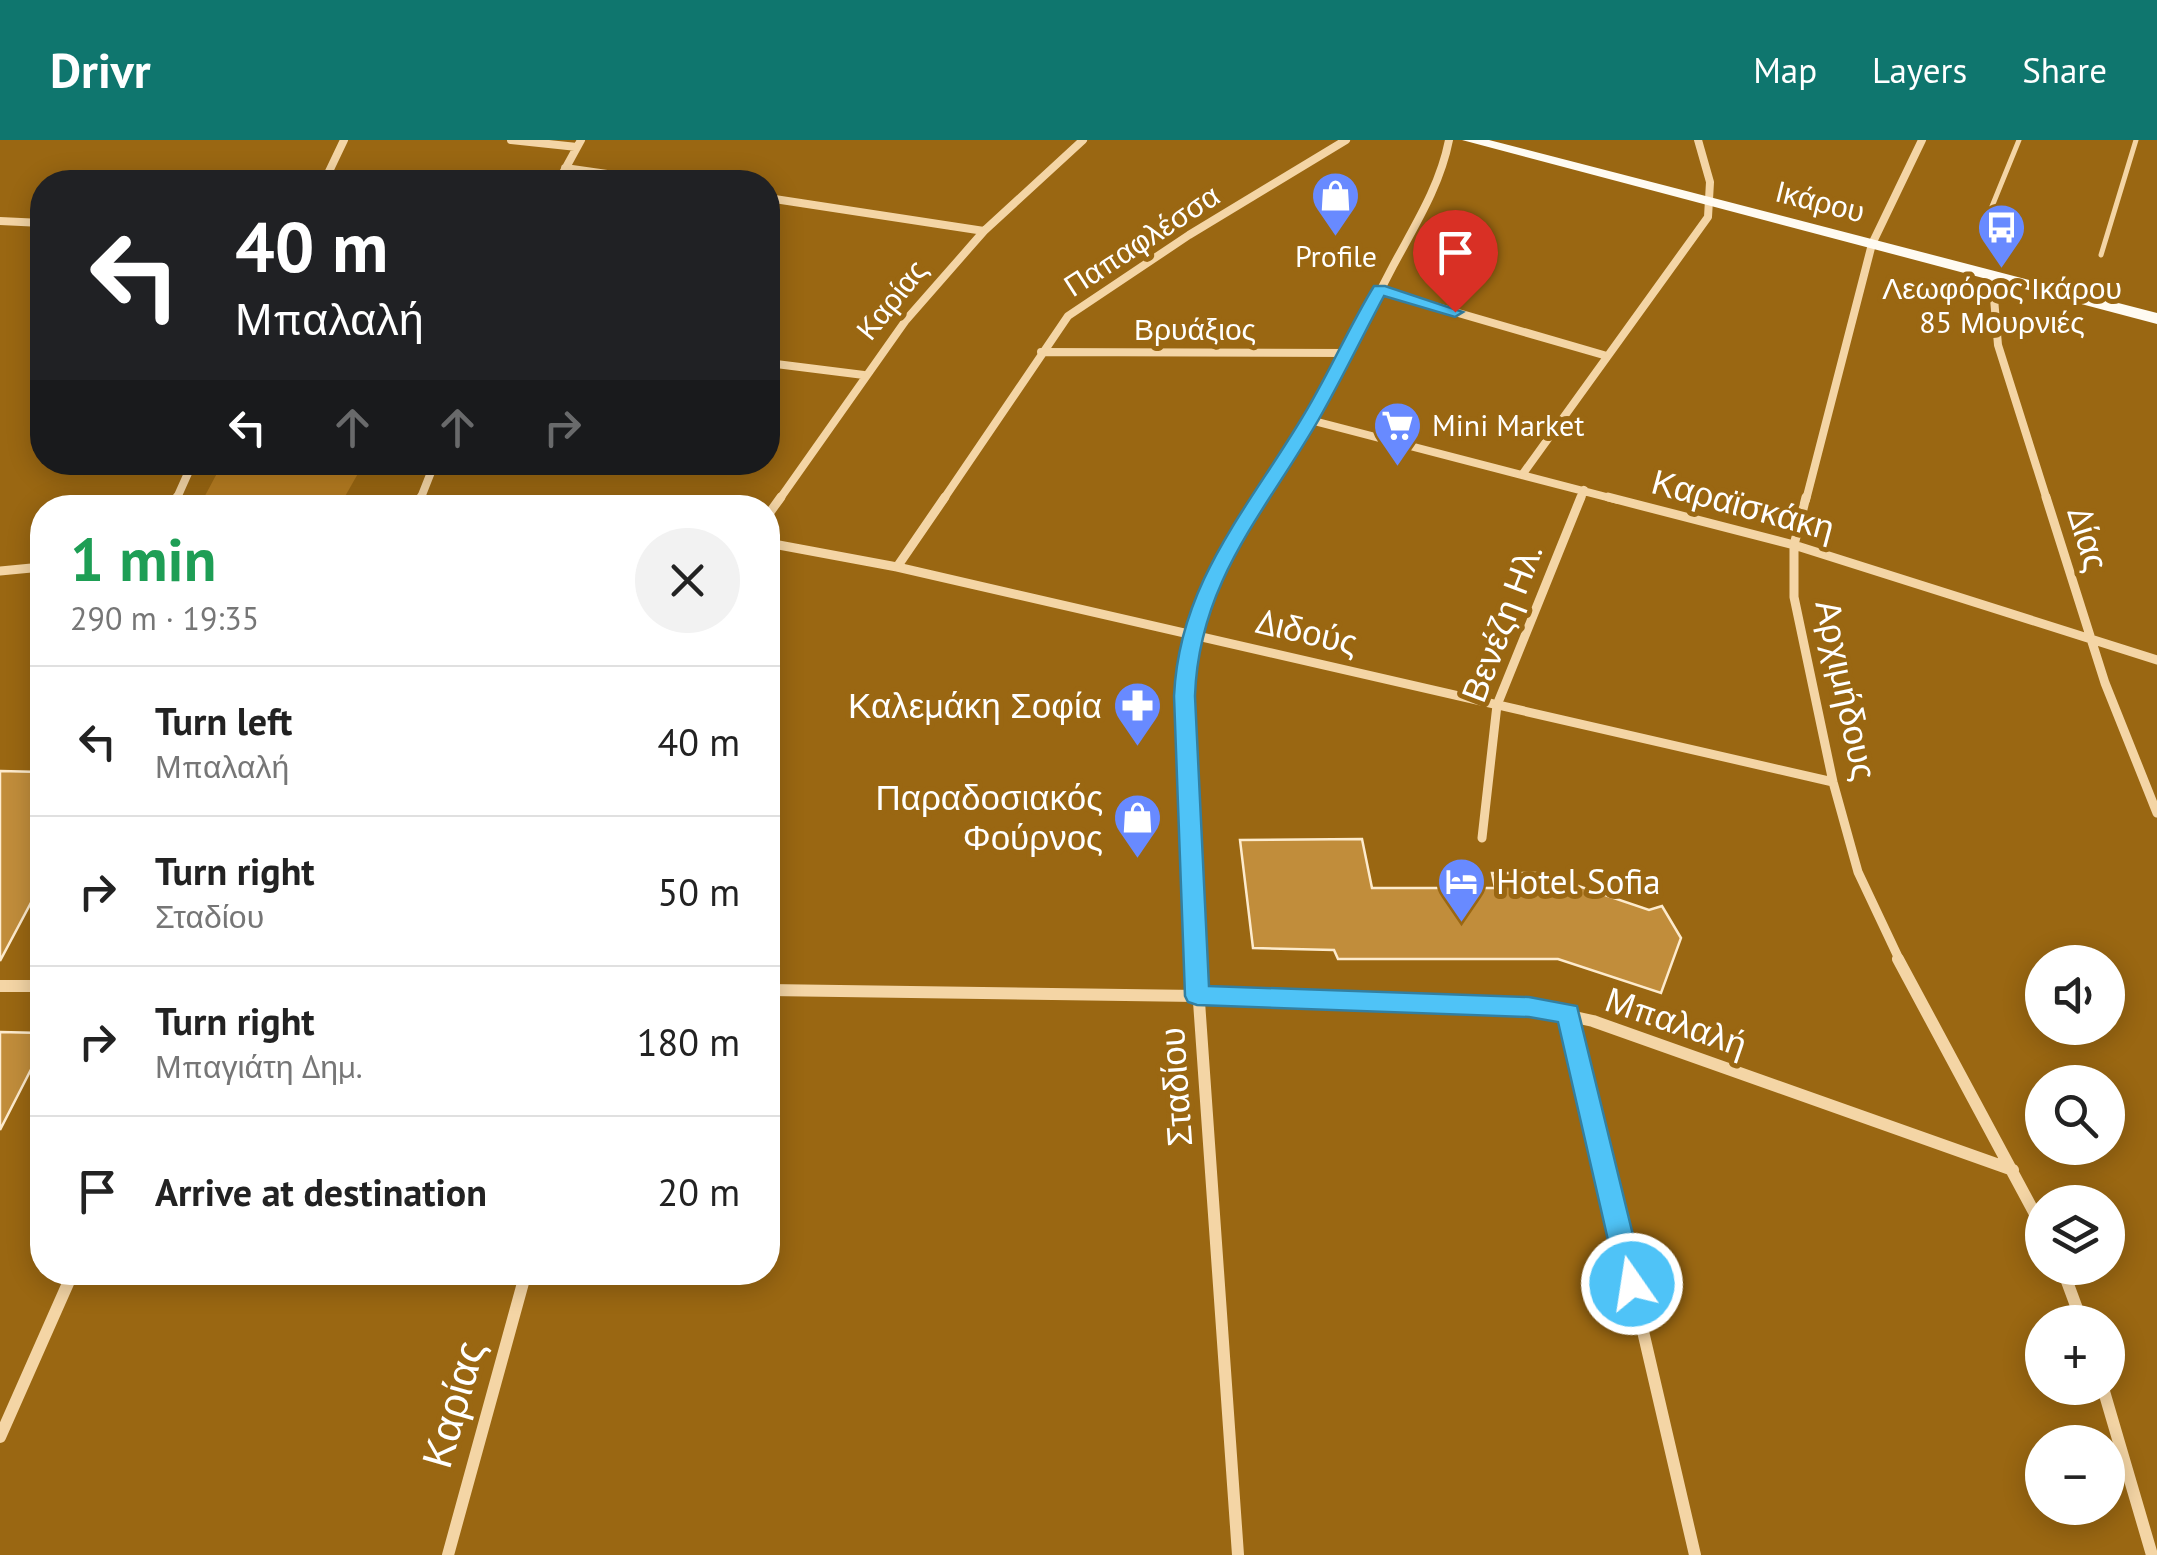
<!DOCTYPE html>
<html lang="en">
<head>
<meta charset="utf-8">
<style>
  :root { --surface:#fff; --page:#f2f2f2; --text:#222; --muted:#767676; --line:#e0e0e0; --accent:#0f766e }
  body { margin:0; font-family:"PT Sans",sans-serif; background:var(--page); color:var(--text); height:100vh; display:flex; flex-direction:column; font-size:38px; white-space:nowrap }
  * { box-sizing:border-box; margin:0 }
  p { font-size:32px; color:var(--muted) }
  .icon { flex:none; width:55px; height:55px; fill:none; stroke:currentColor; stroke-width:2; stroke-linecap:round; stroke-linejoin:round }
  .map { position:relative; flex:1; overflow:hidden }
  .side { position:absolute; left:30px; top:355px; width:750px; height:790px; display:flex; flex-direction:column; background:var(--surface); border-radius:40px; box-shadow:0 5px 25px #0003 }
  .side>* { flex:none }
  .guide { position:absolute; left:30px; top:30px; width:750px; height:305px; border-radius:40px; box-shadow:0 5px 25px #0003; background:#202124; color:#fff; overflow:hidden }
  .tools { position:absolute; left:2025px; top:805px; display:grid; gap:20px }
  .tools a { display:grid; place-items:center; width:100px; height:100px; border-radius:50%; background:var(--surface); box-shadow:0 5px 25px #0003; font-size:50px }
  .pin { position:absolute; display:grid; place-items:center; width:85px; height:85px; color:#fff; margin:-102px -42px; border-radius:50% 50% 50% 0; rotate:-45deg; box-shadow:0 0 10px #0007 }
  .pin .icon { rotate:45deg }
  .me { position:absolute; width:110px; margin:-55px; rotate:347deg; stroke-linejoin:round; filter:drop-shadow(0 0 8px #0008) }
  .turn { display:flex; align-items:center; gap:35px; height:210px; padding:0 40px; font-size:45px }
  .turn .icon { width:130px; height:130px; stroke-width:2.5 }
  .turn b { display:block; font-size:70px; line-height:85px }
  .lanes { display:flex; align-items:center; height:95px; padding:0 40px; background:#0003; justify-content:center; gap:50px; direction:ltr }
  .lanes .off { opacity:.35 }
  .round { display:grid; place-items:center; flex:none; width:105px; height:105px; border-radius:52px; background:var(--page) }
  .overview { display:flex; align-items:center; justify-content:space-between; height:170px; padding:0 40px }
  h1 { font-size:60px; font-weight:800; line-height:75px; color:#1e9e55 }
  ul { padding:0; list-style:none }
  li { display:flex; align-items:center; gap:30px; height:150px; padding:0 40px; border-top:2px solid var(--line) }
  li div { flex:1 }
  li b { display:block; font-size:38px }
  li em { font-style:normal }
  header { display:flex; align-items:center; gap:60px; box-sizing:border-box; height:140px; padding:0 50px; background:var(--accent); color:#fff }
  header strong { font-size:48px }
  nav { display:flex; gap:55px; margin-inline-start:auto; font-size:35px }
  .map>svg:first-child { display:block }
</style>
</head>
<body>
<header>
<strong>Drivr</strong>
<nav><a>Map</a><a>Layers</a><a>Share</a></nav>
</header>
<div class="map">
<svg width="2157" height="1415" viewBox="0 0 2157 1415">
  <rect width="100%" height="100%" fill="#9a6712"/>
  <!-- green -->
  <path fill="#b77d21" d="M 223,322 L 364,322 L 364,323 L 339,367 L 199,367 Z"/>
  <!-- building -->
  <path fill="#c18d3b" stroke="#fdebcd" stroke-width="2.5" d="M 0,631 L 42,632 L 42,742 L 0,821 Z
    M 1362,699 L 1372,748 L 1495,748 L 1492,733 L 1540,733 L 1649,770 L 1662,766 L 1681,798 L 1661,853 L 1558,819 L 1338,819 L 1334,810 L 1253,808 L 1240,700 Z
    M 0,892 L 42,893 L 42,908 L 0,990 Z"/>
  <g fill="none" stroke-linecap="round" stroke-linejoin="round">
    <!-- service -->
    <path stroke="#f4d5a5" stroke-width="5" d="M 1984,86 L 2019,0
      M 2101,115 L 2136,0"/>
    <!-- minor-far2 -->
    <path stroke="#f4d5a5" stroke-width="8" d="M 511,0 L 577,7
      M 565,28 L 663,42
      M 324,42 L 344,0
      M 558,42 L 581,0
      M 768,58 L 984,91
      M 0,81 L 42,83
      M 1992,135 L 1998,205 L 2047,360
      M 1379,150 L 1607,216
      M 1041,212 L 1348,213
      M 768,223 L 864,235
      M 1310,280 L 1618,360
      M 1522,335 L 1708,77 L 1710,42 L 1698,0
      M 176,360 L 193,322
      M 420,360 L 435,322
      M 779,360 L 906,180 L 984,91 L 1083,0
      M 943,360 L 1068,176 L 1189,95 L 1346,0
      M 1258,360 C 1308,284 1352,206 1393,126 C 1415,85 1440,46 1449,0
      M 1580,360 L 1584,350
      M 1806,360 L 1872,104 L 1922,0"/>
    <!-- minor-far1 -->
    <path stroke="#f4d5a5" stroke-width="9" d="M 1608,357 L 1794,405 L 2157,520
      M 1806,357 L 1794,405 L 1794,457 L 1833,642 L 1858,732 L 1900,821
      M 2046,357 L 2105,543 L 2157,673
      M 172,368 L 177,357
      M 416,368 L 421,357
      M 768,375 L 781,357
      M 768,403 L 897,427 L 1833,642
      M 897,427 L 945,357
      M 0,431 L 42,427
      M 1482,698 L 1497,565 L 1581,357
      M 1196,821 L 1186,518 L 1206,452 L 1260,357"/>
    <!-- minor -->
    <path stroke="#f4d5a5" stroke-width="12" d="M 1196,819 L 1238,1415
      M 1898,819 L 2042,1087
      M 0,846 L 42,846
      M 768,850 L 1197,856 L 1529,867 L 1593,881 L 2013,1030
      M 1569,873 L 1695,1415
      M 2062,1128 L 2082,1182
      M 2103,1248 L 2152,1415
      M 0,1297 L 73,1132
      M 448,1415 L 526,1132"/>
    <!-- primary -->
    <path fill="#fffbf2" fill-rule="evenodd" d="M 1462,0 L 1489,0 L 2157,173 L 2157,184 Z"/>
  </g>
  <!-- route -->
  <path fill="#4fc3f7" stroke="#337fa1" stroke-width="2.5" d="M 1374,146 L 1385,146 L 1463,172 L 1455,177 L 1384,156 C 1362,197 1342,239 1319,279 C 1265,373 1199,441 1195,556 L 1209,846 L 1529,857 L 1577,866 L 1645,1144 L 1641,1153 L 1632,1157 L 1622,1153 L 1618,1144 L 1558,882 L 1529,877 L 1197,865 L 1188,862 L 1185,856 L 1174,556 C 1179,445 1245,372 1300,281 C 1327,238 1347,190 1374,146 Z"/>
  <!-- icons -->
  <defs>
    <symbol id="shop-pin" viewBox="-11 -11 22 30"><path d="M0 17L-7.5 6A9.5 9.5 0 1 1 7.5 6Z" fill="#688aff" stroke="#9a6712"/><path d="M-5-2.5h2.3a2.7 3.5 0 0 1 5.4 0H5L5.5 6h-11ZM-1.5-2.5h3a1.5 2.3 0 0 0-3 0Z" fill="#fff"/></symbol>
    <symbol id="bus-pin" viewBox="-11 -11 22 30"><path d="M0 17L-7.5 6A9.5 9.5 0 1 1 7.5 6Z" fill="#688aff" stroke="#9a6712"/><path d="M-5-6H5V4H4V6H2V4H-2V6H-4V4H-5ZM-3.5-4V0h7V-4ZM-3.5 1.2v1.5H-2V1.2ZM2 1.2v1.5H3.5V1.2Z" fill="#fff"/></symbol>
    <symbol id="supermarket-pin" viewBox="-11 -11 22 30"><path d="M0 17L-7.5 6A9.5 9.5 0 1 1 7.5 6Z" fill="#688aff" stroke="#9a6712"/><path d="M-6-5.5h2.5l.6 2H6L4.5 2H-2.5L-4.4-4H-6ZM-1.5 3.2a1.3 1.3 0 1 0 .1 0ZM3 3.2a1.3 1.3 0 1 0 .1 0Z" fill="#fff"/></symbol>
    <symbol id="pharmacy-pin" viewBox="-11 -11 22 30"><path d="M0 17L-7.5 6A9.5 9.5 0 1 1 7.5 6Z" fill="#688aff" stroke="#9a6712"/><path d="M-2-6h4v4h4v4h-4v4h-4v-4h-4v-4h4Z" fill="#fff"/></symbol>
    <symbol id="hotel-pin" viewBox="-11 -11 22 30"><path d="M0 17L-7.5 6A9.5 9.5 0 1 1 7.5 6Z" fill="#688aff" stroke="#9a6712"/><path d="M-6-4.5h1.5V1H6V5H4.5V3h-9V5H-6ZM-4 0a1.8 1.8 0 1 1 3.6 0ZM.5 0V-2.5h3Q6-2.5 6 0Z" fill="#fff"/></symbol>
  </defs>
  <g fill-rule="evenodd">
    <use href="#shop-pin" x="1308" y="28" width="55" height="75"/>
    <use href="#bus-pin" x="1974" y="60" width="55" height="75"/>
    <use href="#supermarket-pin" x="1370" y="258" width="55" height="75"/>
    <use href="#pharmacy-pin" x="1110" y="538" width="55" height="75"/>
    <use href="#shop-pin" x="1110" y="650" width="55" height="75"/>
    <use href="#hotel-pin" x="1434" y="714" width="55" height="75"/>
  </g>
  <g text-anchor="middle" stroke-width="10" stroke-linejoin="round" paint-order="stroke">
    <!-- far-street labels -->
    <g font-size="30" fill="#fff" stroke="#9a6712">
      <text transform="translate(1820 62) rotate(14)" y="10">Ικάρου</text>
      <text transform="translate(1142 101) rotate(-33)" y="10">Παπαφλέσσα</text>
      <text transform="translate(892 160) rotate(-51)" y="10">Καρίας</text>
      <text x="1195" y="200">Βρυάξιος</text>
    </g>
    <!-- far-poi labels -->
    <g font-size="30" fill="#fff" stroke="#9a6712">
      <text x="1336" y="127">Profile</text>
      <text x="2002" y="159">Λεωφόρος Ικάρου<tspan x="2002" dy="34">85 Μουρνιές</tspan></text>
      <text x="1432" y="296" text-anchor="start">Mini Market</text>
    </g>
    <!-- street labels -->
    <g font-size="35" fill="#fff" stroke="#9a6712">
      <text transform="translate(1743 365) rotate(15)" y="12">Καραϊσκάκη</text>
      <text transform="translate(2088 399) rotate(73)" y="12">Δίας</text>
      <text transform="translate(1502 483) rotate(-69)" y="12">Βενέζη Ηλ.</text>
      <text transform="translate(1307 492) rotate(13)" y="12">Διδούς</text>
      <text transform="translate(1846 550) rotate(78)" y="12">Αρχιμήδους</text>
      <text transform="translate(1676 882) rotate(19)" y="12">Μπαλαλή</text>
      <text transform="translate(1176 947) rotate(-94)" y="12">Σταδίου</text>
    </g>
    <!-- poi labels -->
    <g font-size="35" fill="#fff" stroke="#9a6712" text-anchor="end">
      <text x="1102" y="578">Καλεμάκη Σοφία</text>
      <text x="1103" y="670">Παραδοσιακός<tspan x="1103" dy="40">Φούρνος</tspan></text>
      <text x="1496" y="754" text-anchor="start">Hotel Sofia</text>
    </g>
    <!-- near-street labels -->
    <g font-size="42" fill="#fff" stroke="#9a6712">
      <text transform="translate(453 1264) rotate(-74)" y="15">Καρίας</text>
    </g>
  </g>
</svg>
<div class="tools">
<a><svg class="icon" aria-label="sound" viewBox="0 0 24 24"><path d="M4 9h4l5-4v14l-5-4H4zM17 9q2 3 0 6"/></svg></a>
<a><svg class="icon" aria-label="search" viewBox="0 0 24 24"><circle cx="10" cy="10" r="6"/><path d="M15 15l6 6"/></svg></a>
<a><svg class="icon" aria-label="layers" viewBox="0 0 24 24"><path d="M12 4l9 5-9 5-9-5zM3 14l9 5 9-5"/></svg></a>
<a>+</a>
<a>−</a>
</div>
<div class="pin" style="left:1455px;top:172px;background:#d93025"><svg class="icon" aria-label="arrive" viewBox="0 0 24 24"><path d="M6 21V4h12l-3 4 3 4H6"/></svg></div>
<svg class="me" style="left:1632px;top:1144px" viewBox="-20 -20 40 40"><circle r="17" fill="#4fc3f7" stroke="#fff" stroke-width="3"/><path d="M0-11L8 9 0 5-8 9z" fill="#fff"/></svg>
<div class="guide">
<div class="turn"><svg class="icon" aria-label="left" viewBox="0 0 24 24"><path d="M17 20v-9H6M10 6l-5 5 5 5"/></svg><div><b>40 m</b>Μπαλαλή</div></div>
<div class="lanes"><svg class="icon" aria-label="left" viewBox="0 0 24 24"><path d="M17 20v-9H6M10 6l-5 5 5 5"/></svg><svg class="icon off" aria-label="ahead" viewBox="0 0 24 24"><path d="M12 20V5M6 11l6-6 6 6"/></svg><svg class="icon off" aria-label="ahead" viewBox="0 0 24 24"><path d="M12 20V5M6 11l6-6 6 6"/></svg><svg class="icon off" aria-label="right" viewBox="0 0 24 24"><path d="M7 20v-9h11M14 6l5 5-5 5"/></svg></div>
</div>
<section class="side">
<div class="overview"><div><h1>1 min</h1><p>290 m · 19:35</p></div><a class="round"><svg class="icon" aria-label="close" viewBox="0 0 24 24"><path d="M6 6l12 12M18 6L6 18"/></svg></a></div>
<ul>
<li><svg class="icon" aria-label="left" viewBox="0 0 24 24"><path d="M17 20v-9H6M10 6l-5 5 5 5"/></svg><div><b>Turn left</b><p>Μπαλαλή</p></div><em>40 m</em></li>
<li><svg class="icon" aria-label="right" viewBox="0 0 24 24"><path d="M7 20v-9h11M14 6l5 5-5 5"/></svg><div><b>Turn right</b><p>Σταδίου</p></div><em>50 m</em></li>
<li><svg class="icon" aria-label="right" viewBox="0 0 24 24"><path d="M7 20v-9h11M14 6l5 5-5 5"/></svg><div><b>Turn right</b><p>Μπαγιάτη Δημ.</p></div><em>180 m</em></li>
<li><svg class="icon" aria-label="arrive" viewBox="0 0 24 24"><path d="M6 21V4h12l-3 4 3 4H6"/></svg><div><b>Arrive at destination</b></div><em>20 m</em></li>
</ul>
</section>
</div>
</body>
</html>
